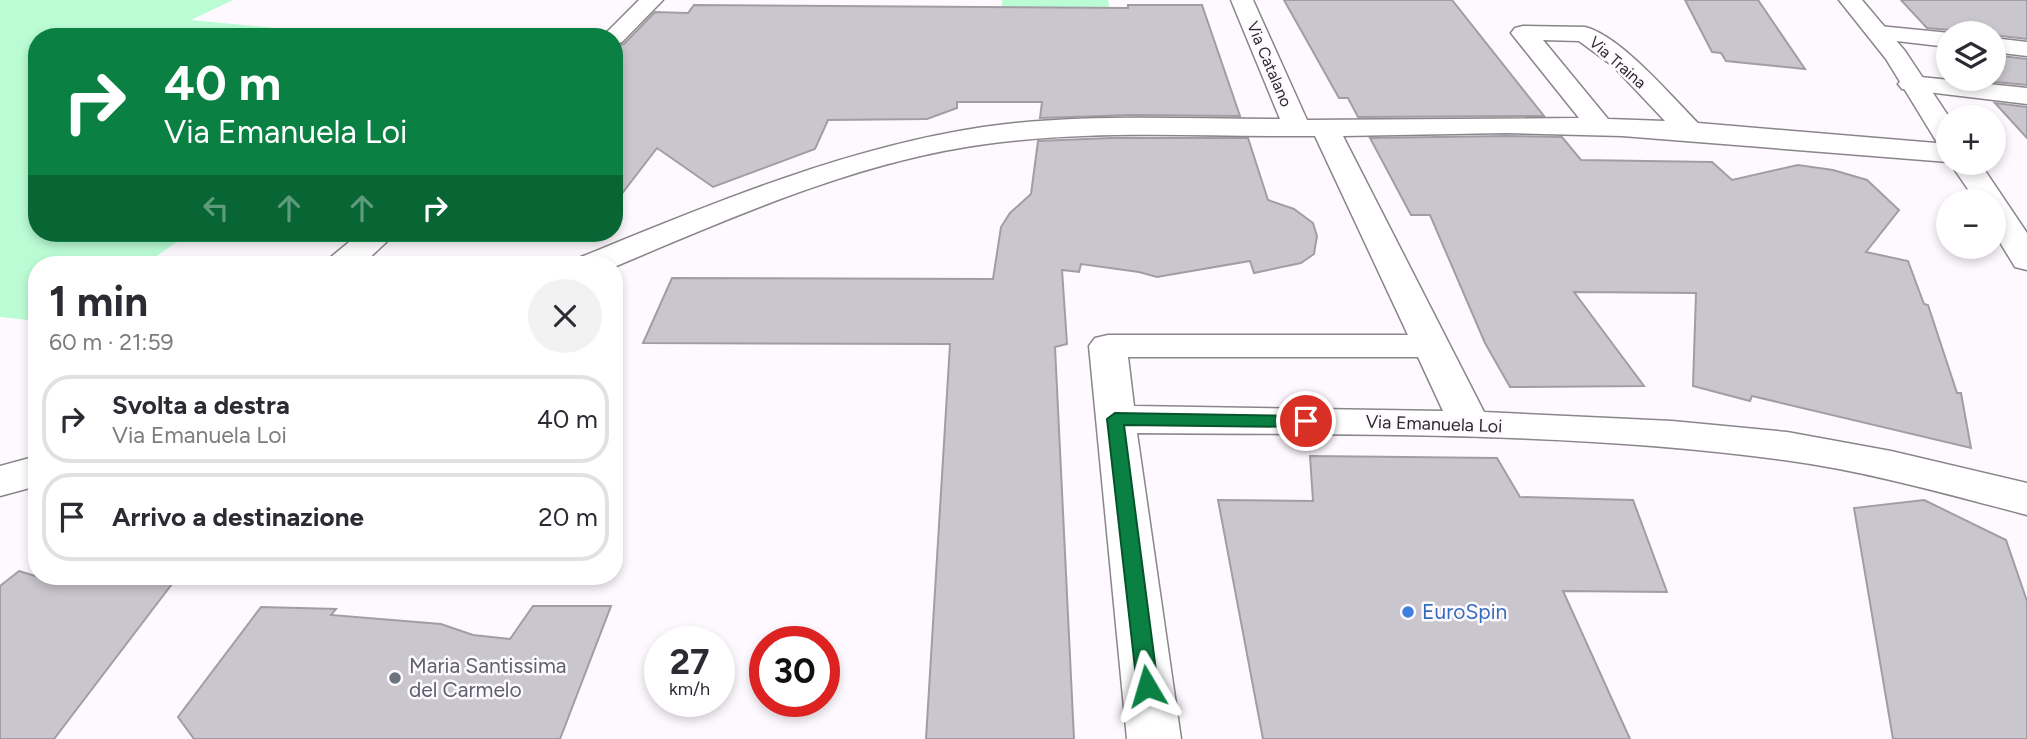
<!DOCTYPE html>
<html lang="it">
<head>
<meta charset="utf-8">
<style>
  :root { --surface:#fff; --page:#f2f2f3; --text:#2b2b33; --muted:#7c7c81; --line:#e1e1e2 }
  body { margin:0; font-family:Figtree,sans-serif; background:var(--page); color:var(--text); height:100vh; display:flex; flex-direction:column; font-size:26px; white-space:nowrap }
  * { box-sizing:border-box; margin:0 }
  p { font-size:23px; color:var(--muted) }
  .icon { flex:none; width:38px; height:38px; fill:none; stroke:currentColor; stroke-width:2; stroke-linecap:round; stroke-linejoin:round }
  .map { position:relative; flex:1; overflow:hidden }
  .panel { position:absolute; left:28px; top:256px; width:595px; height:329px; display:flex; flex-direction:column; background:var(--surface); border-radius:28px; box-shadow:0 4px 10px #0003 }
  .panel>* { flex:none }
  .top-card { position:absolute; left:28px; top:28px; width:595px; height:214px; border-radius:28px; box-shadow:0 4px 10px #0003; background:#0b8043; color:#fff; overflow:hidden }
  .buttons { position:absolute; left:1936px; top:21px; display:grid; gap:14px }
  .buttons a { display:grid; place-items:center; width:70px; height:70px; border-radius:50%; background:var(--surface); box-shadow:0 4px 10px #0003; font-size:35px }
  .speed { position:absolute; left:644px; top:626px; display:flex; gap:14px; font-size:35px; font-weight:700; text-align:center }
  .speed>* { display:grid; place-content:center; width:91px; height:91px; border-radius:50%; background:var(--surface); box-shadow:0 4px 10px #0003; line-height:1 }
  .speed small { font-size:18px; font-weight:400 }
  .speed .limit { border:10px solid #d22; background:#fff; color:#111 }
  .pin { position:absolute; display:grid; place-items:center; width:60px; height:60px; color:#fff; margin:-30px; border:4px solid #fff; border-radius:50%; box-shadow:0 2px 7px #0007 }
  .me { position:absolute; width:77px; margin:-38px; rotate:353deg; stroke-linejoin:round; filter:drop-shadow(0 0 5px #0008) }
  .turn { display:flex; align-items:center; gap:24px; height:147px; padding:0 21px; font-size:32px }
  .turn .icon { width:91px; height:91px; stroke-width:2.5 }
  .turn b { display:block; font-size:49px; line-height:60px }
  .lanes { display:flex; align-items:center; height:66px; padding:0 21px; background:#0003; justify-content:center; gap:35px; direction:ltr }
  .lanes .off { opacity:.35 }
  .round { display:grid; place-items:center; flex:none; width:74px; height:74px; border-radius:37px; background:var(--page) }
  .headline { display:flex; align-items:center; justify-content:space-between; height:119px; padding:0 21px }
  h1 { font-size:42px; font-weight:700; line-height:52px }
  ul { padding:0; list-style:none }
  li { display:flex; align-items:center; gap:21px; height:88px; margin:0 14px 10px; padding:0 7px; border:4px solid var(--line); border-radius:28px }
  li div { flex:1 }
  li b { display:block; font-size:26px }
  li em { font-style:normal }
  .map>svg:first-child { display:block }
</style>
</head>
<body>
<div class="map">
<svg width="2027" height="739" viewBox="0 0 2027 739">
  <rect width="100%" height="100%" fill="#fef9ff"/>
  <!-- green -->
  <path fill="#bbfcd5" d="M 0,0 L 233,0 L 191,20 L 368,37 L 37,37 L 37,233 L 190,233 L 145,264 L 37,264 L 37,321 L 0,317 Z
    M 1002,0 L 1108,0 L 1112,20 L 1001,41 Z"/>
  <!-- building -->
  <path fill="#c9c6cd" stroke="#a19da5" stroke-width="2" d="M 1284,0 L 1452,0 L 1544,116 L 1358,117 L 1348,98 L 1339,98 Z
    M 1685,0 L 1758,0 L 1805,69 L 1726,61 L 1721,53 L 1712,52 Z
    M 1901,0 L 2027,0 L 2027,39 L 1993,35 L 1993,33 L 1953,33 L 1950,30 L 1927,28 Z
    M 694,5 L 1128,8 L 1128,5 L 1202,5 L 1240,116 L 1131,115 L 1040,118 L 1042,102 L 957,102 L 957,108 L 927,119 L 828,120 L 815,149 L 713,187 L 657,148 L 614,204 L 614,78 L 617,76 L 614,46 L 624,44 L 655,12 L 688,13 Z
    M 1993,55 L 2027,59 L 2027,85 L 1974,80 L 1993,79 Z
    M 1995,103 L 2027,107 L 2027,138 Z
    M 1506,136 L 1562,137 L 1581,160 L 1712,162 L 1732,180 L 1798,165 L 1833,170 L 1867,180 L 1899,210 L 1866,252 L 1908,261 L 1924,304 L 1928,305 L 1957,393 L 1961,393 L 1971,448 L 1752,396 L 1750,401 L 1693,386 L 1696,293 L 1574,292 L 1644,386 L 1510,387 L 1485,343 L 1430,215 L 1411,215 L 1370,138 Z
    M 1110,138 L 1248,138 L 1268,200 L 1294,209 L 1313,223 L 1317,236 L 1314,254 L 1301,263 L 1254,273 L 1250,261 L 1157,277 L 1139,272 L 1081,264 L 1079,272 L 1062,270 L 1067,344 L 1055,347 L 1074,739 L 926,739 L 950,344 L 643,343 L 672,278 L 993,279 L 1001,227 L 1010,213 L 1031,194 L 1038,141 Z
    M 1310,456 L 1497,458 L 1520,497 L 1633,500 L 1667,592 L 1563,591 L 1630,739 L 1263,739 L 1218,500 L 1313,501 Z
    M 1924,500 L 2006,540 L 2027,601 L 2027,739 L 1893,739 L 1854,508 Z
    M 19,571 L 58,583 L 65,576 L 178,576 L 54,739 L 0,739 L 0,586 Z
    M 533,606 L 611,606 L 560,739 L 194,739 L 178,717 L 261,607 L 336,609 L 331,615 L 441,624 L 473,635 L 510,639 Z"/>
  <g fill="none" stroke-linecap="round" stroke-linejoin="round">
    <defs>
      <path id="minor" d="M 639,0 L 663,0 L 622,42 L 614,44 L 614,37 L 602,37 Z
        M 1231,0 L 1253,0 L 1307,120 L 1579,118 L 1511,33 L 1515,28 L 1523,26 L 1585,27 C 1621,36 1672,97 1698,123 L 1948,144 L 1948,162 L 1622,136 L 1506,133 L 1343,136 L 1484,412 L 1672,421 L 1787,432 L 1891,451 L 2027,483 L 2027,515 C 1947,494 1866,471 1784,460 C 1571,431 1352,435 1137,433 L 1181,739 L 1127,739 L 1089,346 L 1095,338 L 1108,335 L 1408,335 L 1315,136 C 1206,137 1096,129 986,144 C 858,161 733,217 614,267 L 614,264 L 576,264 L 581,257 C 711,204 844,148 983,127 C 1081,113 1181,119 1280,119 ZM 1543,40 L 1579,41 L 1613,66 L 1665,121 L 1608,119 ZM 1128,357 L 1418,357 L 1443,411 L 1134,406 Z
        M 1879,26 L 1950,33 L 1948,47 L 1871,38 L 1867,33 L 1871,28 Z
        M 1993,38 L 2027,42 L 2027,56 L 1993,52 Z
        M 1911,76 L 2027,88 L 2027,104 L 1902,89 L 1898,84 L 1902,79 Z
        M 360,233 L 396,233 L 363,264 L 326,264 L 331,257 Z
        M 37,456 L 37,486 L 0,496 L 0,466 Z"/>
      <path id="tertiary" d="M 1839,0 L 1862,0 L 1905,51 L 1949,117 L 1948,146 L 1938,144 L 1886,59 Z
        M 1950,163 L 1980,163 L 2027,233 L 2027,270 L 2015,267 L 1993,231 L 1993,201 L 1976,201 Z"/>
    </defs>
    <!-- minor casing -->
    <use href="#minor" stroke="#8a858b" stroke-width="3"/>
    <!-- tertiary casing -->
    <use href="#tertiary" stroke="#8a858b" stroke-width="3"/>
    <!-- minor -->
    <use href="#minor" fill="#fff" fill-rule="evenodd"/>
    <!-- tertiary -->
    <use href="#tertiary" fill="#fff" fill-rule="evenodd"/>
  </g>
  <!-- route -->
  <path fill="#0b8043" stroke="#07532c" stroke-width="2" d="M 1115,413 L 1306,416 L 1314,421 L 1306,427 L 1124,425 L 1158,686 L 1155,692 L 1147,695 L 1140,692 L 1137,686 L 1107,419 Z"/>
  <!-- markers -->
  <circle fill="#3f7fe0" stroke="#fef9ff" stroke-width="2.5" cx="1408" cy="612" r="7"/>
  <circle fill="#6b7280" stroke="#fef9ff" stroke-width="2.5" cx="395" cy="678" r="7"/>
  <g text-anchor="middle" stroke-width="5" stroke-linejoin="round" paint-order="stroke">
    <!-- far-street labels -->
    <g font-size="16" fill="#2b292b" stroke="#fef9ff">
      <text transform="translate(1618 62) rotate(41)" y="6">Via Traina</text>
      <text transform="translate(1270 64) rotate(67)" y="6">Via Catalano</text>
    </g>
    <!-- street labels -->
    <g font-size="18" fill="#2b292b" stroke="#fef9ff">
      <text transform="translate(1434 424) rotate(2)" y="6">Via Emanuela Loi</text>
    </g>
    <!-- near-shop labels -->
    <g font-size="21" fill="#366cbe" stroke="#fef9ff" text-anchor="start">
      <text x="1422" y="619">EuroSpin</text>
    </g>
    <!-- near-worship labels -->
    <g font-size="21" fill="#5b616d" stroke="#fef9ff" text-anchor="start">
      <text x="409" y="673">Maria Santissima<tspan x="409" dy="24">del Carmelo</tspan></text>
    </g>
  </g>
</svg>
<div class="buttons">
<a><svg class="icon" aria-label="layers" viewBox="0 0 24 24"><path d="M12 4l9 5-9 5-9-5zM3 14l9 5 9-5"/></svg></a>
<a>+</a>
<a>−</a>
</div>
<div class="speed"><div>27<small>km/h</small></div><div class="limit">30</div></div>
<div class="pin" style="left:1306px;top:421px;background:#d93025"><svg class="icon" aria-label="arrive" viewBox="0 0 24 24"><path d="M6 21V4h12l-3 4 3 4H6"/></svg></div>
<svg class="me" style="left:1147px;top:686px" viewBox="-20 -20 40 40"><path d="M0-17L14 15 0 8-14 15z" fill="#0b8043" stroke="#fff" stroke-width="4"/></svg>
<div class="top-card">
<div class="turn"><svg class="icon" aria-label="right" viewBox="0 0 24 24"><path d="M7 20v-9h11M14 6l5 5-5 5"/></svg><div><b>40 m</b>Via Emanuela Loi</div></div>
<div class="lanes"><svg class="icon off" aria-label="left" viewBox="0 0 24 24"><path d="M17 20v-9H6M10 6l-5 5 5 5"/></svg><svg class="icon off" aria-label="ahead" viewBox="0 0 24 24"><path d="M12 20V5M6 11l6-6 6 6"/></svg><svg class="icon off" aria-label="ahead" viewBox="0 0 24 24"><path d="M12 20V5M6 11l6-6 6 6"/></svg><svg class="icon" aria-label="right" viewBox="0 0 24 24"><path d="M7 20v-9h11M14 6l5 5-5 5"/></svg></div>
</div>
<section class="panel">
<div class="headline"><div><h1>1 min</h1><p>60 m · 21:59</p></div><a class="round"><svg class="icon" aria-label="close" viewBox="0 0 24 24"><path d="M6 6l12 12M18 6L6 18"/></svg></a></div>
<ul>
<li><svg class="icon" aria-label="right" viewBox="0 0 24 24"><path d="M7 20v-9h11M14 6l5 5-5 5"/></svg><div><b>Svolta a destra</b><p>Via Emanuela Loi</p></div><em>40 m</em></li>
<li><svg class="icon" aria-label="arrive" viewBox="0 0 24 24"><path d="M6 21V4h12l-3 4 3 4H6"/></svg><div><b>Arrivo a destinazione</b></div><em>20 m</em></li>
</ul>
</section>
</div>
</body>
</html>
